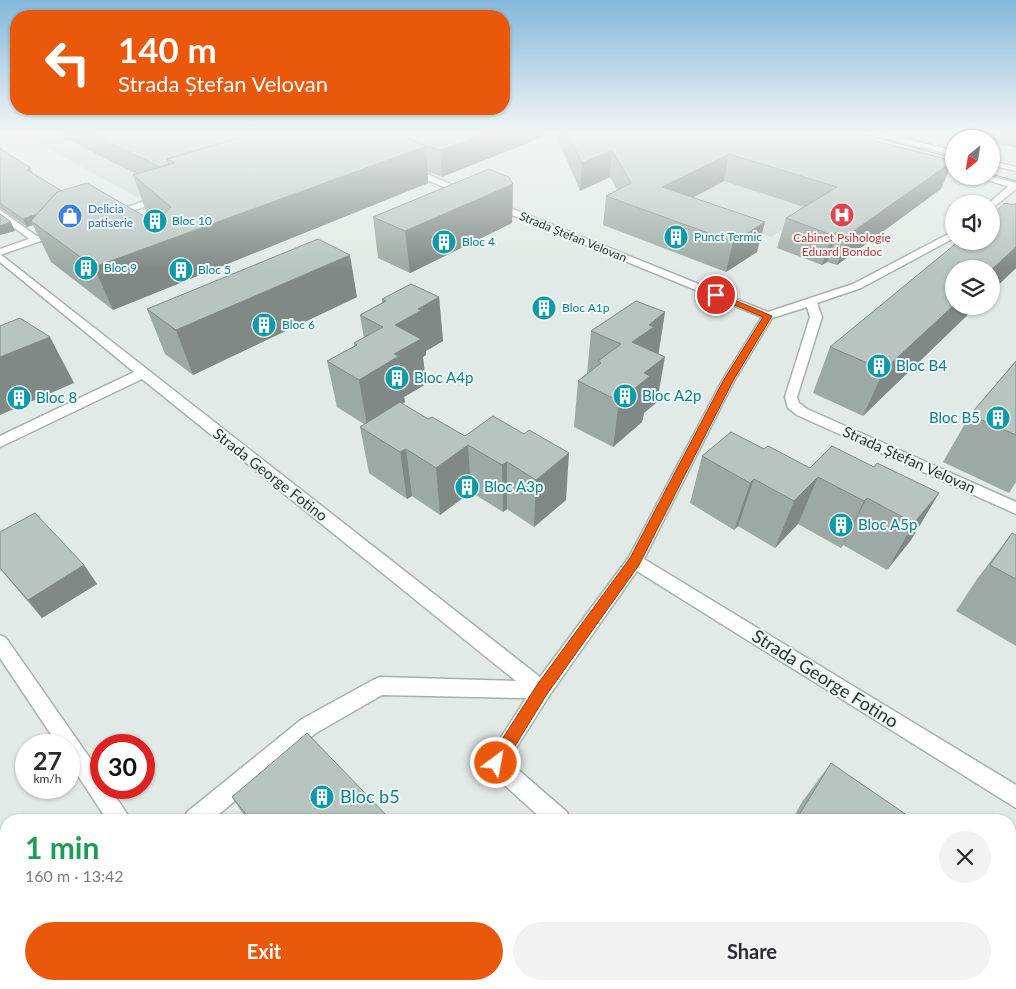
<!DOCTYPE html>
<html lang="en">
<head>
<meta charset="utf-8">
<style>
  :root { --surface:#fff; --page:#f2f2f3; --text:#2b2b33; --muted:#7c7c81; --accent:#ea580c }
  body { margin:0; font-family:Lato,sans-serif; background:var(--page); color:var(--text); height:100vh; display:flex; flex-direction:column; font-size:19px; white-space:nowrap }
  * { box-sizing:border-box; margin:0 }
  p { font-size:16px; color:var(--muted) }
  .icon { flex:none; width:28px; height:28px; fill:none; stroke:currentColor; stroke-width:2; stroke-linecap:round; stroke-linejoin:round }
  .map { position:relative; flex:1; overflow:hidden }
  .sheet { position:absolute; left:0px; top:814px; width:1016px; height:176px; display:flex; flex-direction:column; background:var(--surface); border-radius:20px 20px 0 0; box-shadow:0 1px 4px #0004 }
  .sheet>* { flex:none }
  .hud { position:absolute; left:10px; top:10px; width:500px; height:105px; border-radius:20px; box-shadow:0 1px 4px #0004; background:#ea580c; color:#fff; overflow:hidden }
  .needle { width:32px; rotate:210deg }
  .fabs { position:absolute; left:945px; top:130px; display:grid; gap:10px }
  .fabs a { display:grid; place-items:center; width:55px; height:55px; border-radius:50%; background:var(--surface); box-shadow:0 1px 4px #0004; font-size:25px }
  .speed { position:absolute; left:15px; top:734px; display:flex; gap:10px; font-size:25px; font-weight:700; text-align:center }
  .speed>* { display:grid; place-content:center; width:65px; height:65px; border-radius:50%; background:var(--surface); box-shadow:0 1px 4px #0004; line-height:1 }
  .speed small { font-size:12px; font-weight:400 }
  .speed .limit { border:8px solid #d22; background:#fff; color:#111 }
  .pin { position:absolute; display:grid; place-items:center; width:42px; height:42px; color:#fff; margin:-21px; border:2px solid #fff; border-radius:50%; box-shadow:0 1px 5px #0007 }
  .me { position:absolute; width:55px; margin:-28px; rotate:32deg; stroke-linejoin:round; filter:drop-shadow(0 0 4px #0008) }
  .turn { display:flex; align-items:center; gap:18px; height:105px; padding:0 25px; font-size:22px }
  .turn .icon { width:65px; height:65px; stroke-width:2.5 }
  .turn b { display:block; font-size:35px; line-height:42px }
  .round { display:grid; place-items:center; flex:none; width:52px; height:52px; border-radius:26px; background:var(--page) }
  .headline { display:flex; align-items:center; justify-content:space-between; height:85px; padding:0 25px }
  h1 { font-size:30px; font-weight:700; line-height:38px; color:#1e9e55 }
  .cta { display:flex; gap:10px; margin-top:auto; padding:10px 25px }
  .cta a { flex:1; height:58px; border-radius:30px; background:var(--accent); color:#fff; font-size:20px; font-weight:700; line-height:58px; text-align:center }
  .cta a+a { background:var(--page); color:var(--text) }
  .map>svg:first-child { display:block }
</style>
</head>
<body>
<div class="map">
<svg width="1016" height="989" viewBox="0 0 1016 989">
  <rect width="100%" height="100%" fill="#e1eae6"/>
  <!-- built -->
  <path fill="#cfd9d5" d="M 17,132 L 342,132 L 137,197 Z
    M 667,139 L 844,193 L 771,237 L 591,172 Z"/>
  <!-- green -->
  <path fill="#bcd8c5" d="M 835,132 L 848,132 L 954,159 L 954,163 Z"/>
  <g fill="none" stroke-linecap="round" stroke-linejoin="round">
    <defs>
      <path id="street" d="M 407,168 L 413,168 L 471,193 L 464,195 L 407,172 Z
        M 1011,184 L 1016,184 L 1016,189 L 991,209 L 991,204 L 988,204 Z
        M 493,201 L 768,312 L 853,284 L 954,231 L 954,238 L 861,288 L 817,303 L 822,317 L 797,397 L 799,403 L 807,409 L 1016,502 L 1016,514 L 797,415 L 788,408 L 785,397 L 810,317 L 807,307 L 772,318 L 734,381 L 644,559 L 1016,785 L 1016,808 L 637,571 L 549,696 L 508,761 L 567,812 L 570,820 L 543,820 L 488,770 L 485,763 L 526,698 L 382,695 L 316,733 L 212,820 L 184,820 L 187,812 L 302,719 L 373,680 L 380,677 L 516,681 L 142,379 L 0,447 L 0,436 L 134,372 L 0,262 L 0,254 L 540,677 L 629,557 L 722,381 L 762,317 L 490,206 L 489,204 Z
        M 0,210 L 38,237 L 38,241 L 32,241 L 0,217 Z
        M 0,635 L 6,638 L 101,774 L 101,788 L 110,788 L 131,820 L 107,820 L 69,762 L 69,745 L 58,745 L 0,658 Z
        M 728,984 L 757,984 L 760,989 L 730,989 Z"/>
      <path id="secondary" d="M 869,132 L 879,132 L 954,151 L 954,155 L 869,134 Z
        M 991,161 L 1016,167 L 1016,171 L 991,165 Z
        M 975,176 L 989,176 L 1016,183 L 1016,189 Z
        M 162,195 L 166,198 L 165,200 L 113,217 L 110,218 L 105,215 Z
        M 58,229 L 61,230 L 61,234 L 0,255 L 0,249 Z"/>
    </defs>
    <!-- street casing -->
    <use href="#street" stroke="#a5b1ad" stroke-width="3"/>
    <!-- secondary casing -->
    <use href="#secondary" stroke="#a2b4ae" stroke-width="3"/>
    <!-- street -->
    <use href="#street" fill="#fff" fill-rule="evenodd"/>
    <!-- secondary -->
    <use href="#secondary" fill="#fff" fill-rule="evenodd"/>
    <!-- tram -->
    <path stroke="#5e746e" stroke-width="1" d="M 854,132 L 954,158
      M 991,174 L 1016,181"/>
  </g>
  <!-- wall -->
  <path fill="#9da9a4" d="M 56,132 L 840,132 L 953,161 L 941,189 L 837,265 L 827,262 L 822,265 L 777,248 L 786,218 L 804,207 L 724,181 L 693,198 L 757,252 L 726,272 L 603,225 L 606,196 L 617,190 L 610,177 L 580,191 L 555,132 L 442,177 L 428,172 L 428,183 L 113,310 L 51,262 L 33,225 L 27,227 L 0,208 L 0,145 L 4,151 L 31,168 L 33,173 L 62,191 L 156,223 L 157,223 L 147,214 L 133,175 L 136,174 L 69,140 L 66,140 Z
    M 981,132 L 1016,132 L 1016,148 L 991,142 L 991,139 L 978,139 Z
    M 513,184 L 512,223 L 410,273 L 378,258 L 373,217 Z
    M 1016,203 L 1016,268 L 991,292 L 991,269 L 863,416 L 813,393 L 830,347 Z
    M 357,297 L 193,375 L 165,354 L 147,309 Z
    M 439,297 L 443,341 L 426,351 L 426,355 L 423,357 L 426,384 L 404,397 L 405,402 L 402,404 L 428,419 L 465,436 L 493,416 L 566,500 L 534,527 L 507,509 L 503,512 L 471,492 L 440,515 L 412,496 L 407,499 L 369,473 L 360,427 L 364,424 L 337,407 L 327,361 L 354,346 L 354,343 L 364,338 L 360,315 L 382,303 L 382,299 Z
    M 665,312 L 658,354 L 657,402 L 644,413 L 642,422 L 613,447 L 574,427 L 578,381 L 587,374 L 591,331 Z
    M 1016,361 L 1016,482 L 1009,493 L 943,462 L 970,415 Z
    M 764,449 L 810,468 L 874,467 L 939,493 L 911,540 L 887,570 L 843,545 L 841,548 L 798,524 L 775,548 L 738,526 L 734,530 L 690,503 L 702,456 Z
    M 0,532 L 84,565 L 97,584 L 42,618 L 0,569 Z
    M 1012,533 L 1016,535 L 1016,646 L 956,611 L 977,579 Z
    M 831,763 L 914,820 L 792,820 L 802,802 Z
    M 232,797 L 391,820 L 247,820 Z
    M 379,984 L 548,984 L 553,989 L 383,989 Z
    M 905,984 L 1010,984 L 1016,989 L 912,989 Z"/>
  <!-- shaded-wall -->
  <path fill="#808986" d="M 63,132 L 66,132 L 69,140 L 66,140 Z
    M 491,132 L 555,132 L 442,177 L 440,150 Z
    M 426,146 L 428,183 L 113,310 L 94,267 Z
    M 612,150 L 610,177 L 580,191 L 582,163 Z
    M 729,154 L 724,181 L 658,216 L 662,187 Z
    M 953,161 L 941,189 L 837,265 L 848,235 Z
    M 513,184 L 512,223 L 410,273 L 405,231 Z
    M 79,201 L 31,221 L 33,225 L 27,227 L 23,219 Z
    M 11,222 L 15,231 L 0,235 L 0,226 Z
    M 765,222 L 757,252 L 726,272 L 733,242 Z
    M 837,232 L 827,262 L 822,265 L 832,235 Z
    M 1016,247 L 1016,268 L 991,292 L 991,270 Z
    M 350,255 L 357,297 L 193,375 L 176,330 Z
    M 439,297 L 443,341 L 426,351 L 426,355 L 423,357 L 426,384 L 404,397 L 405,402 L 367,426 L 359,380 L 395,325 L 418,309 Z
    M 954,305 L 954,306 L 977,306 L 863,416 L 884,370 Z
    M 665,312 L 658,357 L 665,357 L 657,402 L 644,413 L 642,422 L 613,447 L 619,401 L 632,342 L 649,325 Z
    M 50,337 L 74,383 L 0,415 L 0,357 Z
    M 468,445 L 471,492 L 440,515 L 436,468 Z
    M 406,449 L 412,496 L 407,499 L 400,452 Z
    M 569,453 L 566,500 L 534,527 L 536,480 Z
    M 507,462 L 507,509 L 503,512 L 502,465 Z
    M 818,477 L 798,524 L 775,548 L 794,501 Z
    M 754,479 L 738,526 L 734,530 L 750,483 Z
    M 939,493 L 911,540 L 887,570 L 914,523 Z
    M 867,498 L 843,545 L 841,548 L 864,501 Z
    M 84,565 L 97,584 L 42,618 L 28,600 Z"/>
  <!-- building -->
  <path fill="#b7c4bf" stroke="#808986" d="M 88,132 L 259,132 L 167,159 L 169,164 L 160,167 Z
    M 259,132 L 388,132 L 426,146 L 94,267 L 31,221 L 57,192 L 87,183 L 156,223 L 171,207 L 133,175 L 175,163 L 167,159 Z
    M 390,132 L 491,132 L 440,150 Z
    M 567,132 L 840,132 L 953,161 L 848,235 L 837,232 L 832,235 L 786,218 L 837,187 L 729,154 L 662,187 L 765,222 L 733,242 L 606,196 L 631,183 L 612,150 L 582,163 Z
    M 0,149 L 31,168 L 27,170 L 62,191 L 57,192 L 37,214 L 23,219 L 0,203 Z
    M 489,169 L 509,177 L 513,184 L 405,231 L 373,217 Z
    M 1005,203 L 1013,205 L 1016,203 L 1016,247 L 991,270 L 991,269 L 954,269 L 954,305 L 884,370 L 830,347 L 959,241 L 991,241 L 991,215 Z
    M 0,214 L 11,222 L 0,226 Z
    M 318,239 L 350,255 L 176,330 L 147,309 Z
    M 411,284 L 439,297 L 418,309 L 422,310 L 395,325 L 421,339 L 394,354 L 399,356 L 359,380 L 327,361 L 357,345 L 354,343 L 383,327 L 360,315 L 386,301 L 382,299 Z
    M 636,301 L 665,312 L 649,325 L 654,327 L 632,342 L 665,357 L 644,373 L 650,376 L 619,401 L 578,381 L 601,363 L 598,361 L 621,344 L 591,331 Z
    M 20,318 L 50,337 L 0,357 L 0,326 Z
    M 1016,361 L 1016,435 L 970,415 Z
    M 400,402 L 428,419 L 432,417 L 465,436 L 493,416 L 524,434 L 529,430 L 569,453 L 536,480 L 507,462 L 502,465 L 468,445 L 436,468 L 406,449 L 400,452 L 360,427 Z
    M 731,432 L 764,449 L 768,446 L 810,468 L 832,446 L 874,467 L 877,463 L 939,493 L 914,523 L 867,498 L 864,501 L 818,477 L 794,501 L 754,479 L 750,483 L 702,456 Z
    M 35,513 L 84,565 L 28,600 L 0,568 L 0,532 Z
    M 1012,533 L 1016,535 L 1016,579 L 990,565 Z
    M 307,733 L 391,820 L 251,820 L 232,797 Z
    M 831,763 L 914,820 L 796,820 Z
    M 1010,885 L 1016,889 L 1016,989 L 993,989 L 986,984 L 1010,984 Z
    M 386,984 L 548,984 L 553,989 L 390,989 Z"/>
  <!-- sky -->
  <linearGradient id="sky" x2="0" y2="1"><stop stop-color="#84b8db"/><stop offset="0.49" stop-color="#f2f6f4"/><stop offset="1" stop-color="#f2f6f4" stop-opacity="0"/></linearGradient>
  <rect width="1016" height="270" fill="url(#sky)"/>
  <!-- route -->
  <path fill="#ea580c" stroke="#983908" d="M 716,292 L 772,316 L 733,381 L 639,565 L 547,694 L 501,769 L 496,771 L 490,769 L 488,763 L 490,758 L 537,685 L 630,558 L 723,381 L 763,317 L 713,296 L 712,295 Z"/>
  <!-- icons -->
  <defs>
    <symbol id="hospital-disc" viewBox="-11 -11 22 22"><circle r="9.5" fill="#e0444e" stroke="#f1f7f4"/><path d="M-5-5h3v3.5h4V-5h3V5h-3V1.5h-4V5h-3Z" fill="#fff"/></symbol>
    <symbol id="shop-disc" viewBox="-11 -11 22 22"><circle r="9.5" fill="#3f7fe0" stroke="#f1f7f4"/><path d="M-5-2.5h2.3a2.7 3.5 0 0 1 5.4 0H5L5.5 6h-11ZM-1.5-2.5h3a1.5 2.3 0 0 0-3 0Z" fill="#fff"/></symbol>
    <symbol id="building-disc" viewBox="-11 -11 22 22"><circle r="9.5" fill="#0f9aa8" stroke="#f1f7f4"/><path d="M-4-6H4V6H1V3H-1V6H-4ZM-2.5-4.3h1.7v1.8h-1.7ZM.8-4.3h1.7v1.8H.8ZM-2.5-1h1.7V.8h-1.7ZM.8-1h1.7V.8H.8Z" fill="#fff"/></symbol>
  </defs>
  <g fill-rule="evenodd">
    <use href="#hospital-disc" x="828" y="201" width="28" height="28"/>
    <use href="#shop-disc" x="56" y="202" width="28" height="28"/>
    <use href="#building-disc" x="141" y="207" width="28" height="28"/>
    <use href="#building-disc" x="662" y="223" width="28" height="28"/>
    <use href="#building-disc" x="430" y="228" width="28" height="28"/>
    <use href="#building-disc" x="72" y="254" width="28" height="28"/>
    <use href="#building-disc" x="167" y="256" width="28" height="28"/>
    <use href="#building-disc" x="530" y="294" width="28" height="28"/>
    <use href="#building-disc" x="250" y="311" width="28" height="28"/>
    <use href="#building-disc" x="865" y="352" width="28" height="28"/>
    <use href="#building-disc" x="383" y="364" width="28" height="28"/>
    <use href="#building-disc" x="611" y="382" width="28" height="28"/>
    <use href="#building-disc" x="5" y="384" width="28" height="28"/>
    <use href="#building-disc" x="984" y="404" width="28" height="28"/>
    <use href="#building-disc" x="453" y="473" width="28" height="28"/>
    <use href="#building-disc" x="827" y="511" width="28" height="28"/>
    <use href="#building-disc" x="308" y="783" width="28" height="28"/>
  </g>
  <g text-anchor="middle" stroke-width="4" stroke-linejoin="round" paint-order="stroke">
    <!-- far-shop labels -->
    <g font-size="12" fill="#366cbe" stroke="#f1f7f4" text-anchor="start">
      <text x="88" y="213">Delicia<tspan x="88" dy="14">patiserie</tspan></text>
    </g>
    <!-- far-culture labels -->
    <g font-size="12" fill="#0d838f" stroke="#f1f7f4" text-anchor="start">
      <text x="172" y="225">Bloc 10</text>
      <text x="694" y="241">Punct Termic</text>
      <text x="462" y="246">Bloc 4</text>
      <text x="104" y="272">Bloc 9</text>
      <text x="198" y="274">Bloc 5</text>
      <text x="562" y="312">Bloc A1p</text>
      <text x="282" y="329">Bloc 6</text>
    </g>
    <!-- far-street labels -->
    <g font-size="12" fill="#243833" stroke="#f1f7f4">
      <text transform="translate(573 237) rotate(22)" y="4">Strada Ștefan Velovan</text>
    </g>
    <!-- far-health labels -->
    <g font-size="12" fill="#be3a42" stroke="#f1f7f4">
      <text x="842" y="242">Cabinet Psihologie<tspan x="842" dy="14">Eduard Bondoc</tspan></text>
    </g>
    <!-- culture labels -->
    <g font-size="15" fill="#0d838f" stroke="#f1f7f4" text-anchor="start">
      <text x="896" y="371">Bloc B4</text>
      <text x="414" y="383">Bloc A4p</text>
      <text x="642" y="401">Bloc A2p</text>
      <text x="36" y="403">Bloc 8</text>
      <text x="980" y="423" text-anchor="end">Bloc B5</text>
      <text x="484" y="492">Bloc A3p</text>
      <text x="858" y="530">Bloc A5p</text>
    </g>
    <!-- street labels -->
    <g font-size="15" fill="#243833" stroke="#f1f7f4">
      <text transform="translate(909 460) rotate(24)" y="5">Strada Ștefan Velovan</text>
      <text transform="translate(270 475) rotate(38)" y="5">Strada George Fotino</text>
    </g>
    <!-- near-street labels -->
    <g font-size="18" fill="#243833" stroke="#f1f7f4">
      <text transform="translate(825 679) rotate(32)" y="6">Strada George Fotino</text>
    </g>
    <!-- near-culture labels -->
    <g font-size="18" fill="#0d838f" stroke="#f1f7f4" text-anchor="start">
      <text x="340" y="803">Bloc b5</text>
    </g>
  </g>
</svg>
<div class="fabs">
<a><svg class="needle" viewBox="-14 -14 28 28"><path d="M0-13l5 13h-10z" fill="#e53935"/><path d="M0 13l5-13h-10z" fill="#7c7c81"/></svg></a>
<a><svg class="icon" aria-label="sound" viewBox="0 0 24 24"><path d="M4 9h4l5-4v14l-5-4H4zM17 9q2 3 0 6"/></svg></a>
<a><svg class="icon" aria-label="layers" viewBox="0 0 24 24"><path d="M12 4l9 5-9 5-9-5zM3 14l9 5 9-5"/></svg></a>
</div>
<div class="speed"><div>27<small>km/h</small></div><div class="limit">30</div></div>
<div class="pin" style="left:716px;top:295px;background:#d93025"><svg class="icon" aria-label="arrive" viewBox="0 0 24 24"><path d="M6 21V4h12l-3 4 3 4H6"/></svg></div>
<svg class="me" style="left:496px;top:763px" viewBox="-20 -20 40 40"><circle r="17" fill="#ea580c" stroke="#fff" stroke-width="3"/><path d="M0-11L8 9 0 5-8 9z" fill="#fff"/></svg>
<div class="hud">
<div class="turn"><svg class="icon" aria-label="left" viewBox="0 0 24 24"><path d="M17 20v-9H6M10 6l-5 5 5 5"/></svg><div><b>140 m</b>Strada Ștefan Velovan</div></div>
</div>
<section class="sheet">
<div class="headline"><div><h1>1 min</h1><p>160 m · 13:42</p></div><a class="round"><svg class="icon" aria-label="close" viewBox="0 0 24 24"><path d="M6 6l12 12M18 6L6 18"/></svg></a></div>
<div class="cta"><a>Exit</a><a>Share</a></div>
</section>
</div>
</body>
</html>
